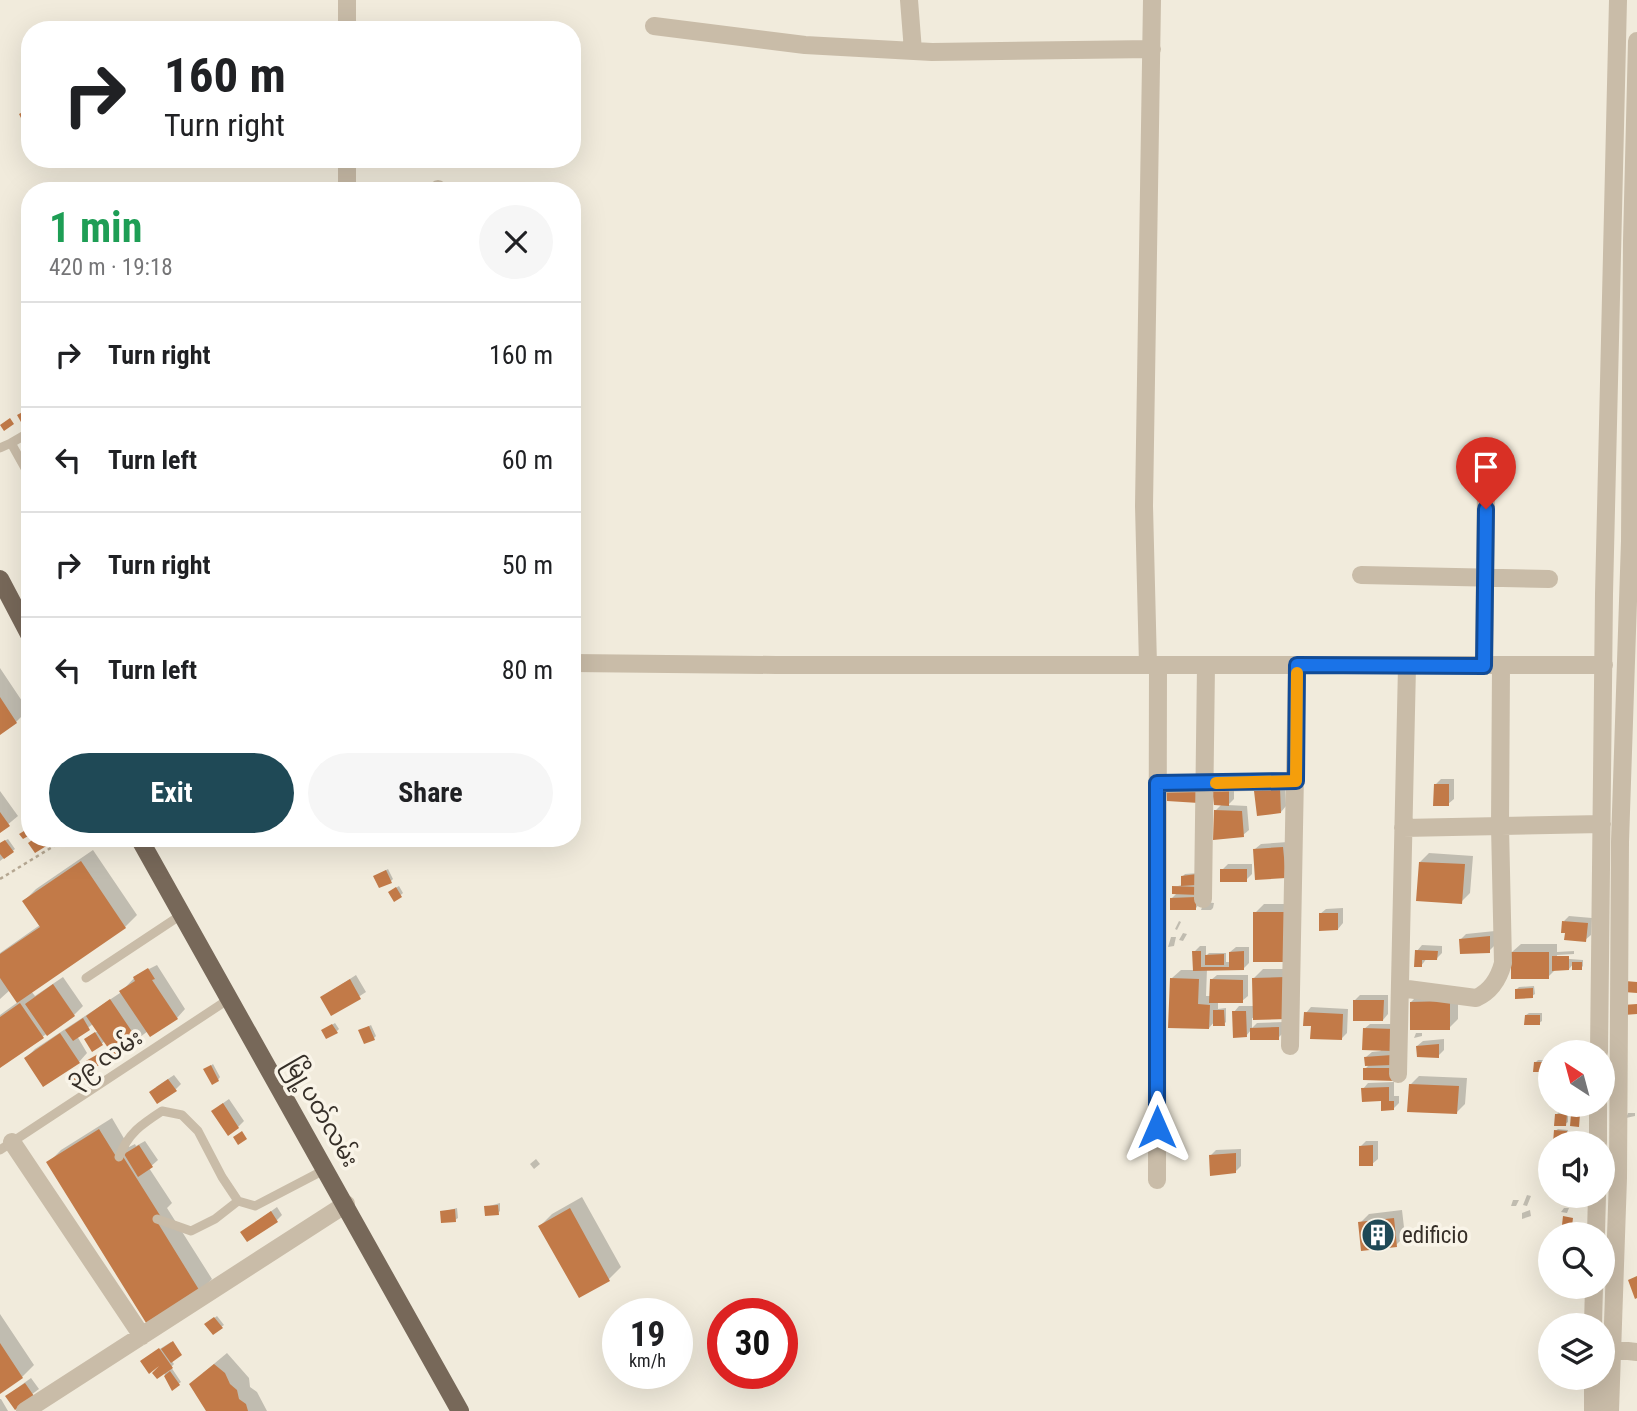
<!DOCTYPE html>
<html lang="en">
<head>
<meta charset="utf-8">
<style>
  :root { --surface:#fff; --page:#f6f6f6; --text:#202124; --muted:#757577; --line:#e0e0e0; --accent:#1f4956 }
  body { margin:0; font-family:"Roboto Condensed","Noto Sans Myanmar",sans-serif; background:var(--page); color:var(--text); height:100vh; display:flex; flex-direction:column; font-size:26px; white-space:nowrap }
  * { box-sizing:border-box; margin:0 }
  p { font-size:23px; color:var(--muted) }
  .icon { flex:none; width:38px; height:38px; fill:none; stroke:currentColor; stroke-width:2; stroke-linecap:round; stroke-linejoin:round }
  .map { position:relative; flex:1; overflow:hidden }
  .drawer { position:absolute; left:21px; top:182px; width:560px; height:665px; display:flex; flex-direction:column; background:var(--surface); border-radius:28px; box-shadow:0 7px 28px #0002 }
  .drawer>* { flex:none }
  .guide { position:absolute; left:21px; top:21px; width:560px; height:147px; border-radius:28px; box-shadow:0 7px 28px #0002; background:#fff; color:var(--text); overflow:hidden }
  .needle { width:46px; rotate:324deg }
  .tools { position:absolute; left:1538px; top:1040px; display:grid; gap:14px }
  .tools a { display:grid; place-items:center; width:77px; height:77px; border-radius:50%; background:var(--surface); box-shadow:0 7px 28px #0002; font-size:35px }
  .speed { position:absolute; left:602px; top:1298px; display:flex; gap:14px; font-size:35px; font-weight:700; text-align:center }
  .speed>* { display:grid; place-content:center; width:91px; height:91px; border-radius:50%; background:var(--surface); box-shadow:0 7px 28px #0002; line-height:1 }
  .speed small { font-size:18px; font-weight:400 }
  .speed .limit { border:10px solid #d22; background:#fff; color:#111 }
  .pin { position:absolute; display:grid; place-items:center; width:60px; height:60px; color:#fff; margin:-72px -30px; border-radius:50% 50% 50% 0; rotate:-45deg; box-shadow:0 0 7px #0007 }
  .pin .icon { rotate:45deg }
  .me { position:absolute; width:77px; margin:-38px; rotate:0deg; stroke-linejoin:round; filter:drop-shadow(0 0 5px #0008) }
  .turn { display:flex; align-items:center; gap:24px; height:147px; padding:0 28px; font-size:32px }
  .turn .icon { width:91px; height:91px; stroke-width:2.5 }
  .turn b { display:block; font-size:49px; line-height:60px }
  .round { display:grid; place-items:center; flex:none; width:74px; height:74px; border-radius:37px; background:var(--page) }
  .summary { display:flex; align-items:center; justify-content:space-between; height:119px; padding:0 28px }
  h1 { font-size:42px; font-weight:700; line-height:52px; color:#1e9e55 }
  .primary-button { display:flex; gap:14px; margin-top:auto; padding:14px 28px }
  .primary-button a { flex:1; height:80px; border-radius:42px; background:var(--accent); color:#fff; font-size:28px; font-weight:700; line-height:80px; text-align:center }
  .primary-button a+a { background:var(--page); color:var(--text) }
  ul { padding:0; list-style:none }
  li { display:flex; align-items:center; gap:21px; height:105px; padding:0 28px; border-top:2px solid var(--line) }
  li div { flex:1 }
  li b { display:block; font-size:26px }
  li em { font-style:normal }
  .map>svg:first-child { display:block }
</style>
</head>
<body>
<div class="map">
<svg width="1637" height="1411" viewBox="0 0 1637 1411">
  <rect width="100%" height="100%" fill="#f1ebdc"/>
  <!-- shadow -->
  <path fill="#0003" d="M 0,668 L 28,710 L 16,722 L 0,733 Z
    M 1441,779 L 1454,779 L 1454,799 L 1448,804 L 1435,785 Z
    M 1285,784 L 1286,806 L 1281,812 L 1256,792 L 1261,786 Z
    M 1234,785 L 1234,799 L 1228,805 L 1247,806 L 1249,830 L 1243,835 L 1215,811 L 1222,804 L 1215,803 Z
    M 0,791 L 18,816 L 0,831 Z
    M 8,839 L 15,849 L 0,861 L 0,843 Z
    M 1288,842 L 1285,877 L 1255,849 L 1261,844 Z
    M 93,850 L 137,915 L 125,927 L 31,991 L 35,996 L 63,977 L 83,1006 L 74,1015 L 0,1066 L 0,1015 L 18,1002 L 10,990 L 0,999 L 0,953 L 40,925 L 24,901 L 36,889 Z
    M 1429,853 L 1473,856 L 1470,893 L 1461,902 L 1420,862 Z
    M 1228,864 L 1252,864 L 1252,874 L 1246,880 L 1222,870 Z
    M 388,869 L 393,879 L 391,881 L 375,876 Z
    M 1199,873 L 1201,902 L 1196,908 L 1171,899 L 1178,892 L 1174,887 L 1182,885 L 1182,877 L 1185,874 Z
    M 399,886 L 403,893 L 395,900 L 392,890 Z
    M 1204,902 L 1214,903 L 1213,908 L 1211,910 L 1201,910 Z
    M 1264,904 L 1296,904 L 1286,960 L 1255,913 Z
    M 1343,908 L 1343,923 L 1338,929 L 1320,914 L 1326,909 Z
    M 1569,916 L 1592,918 L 1591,935 L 1585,940 L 1564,921 Z
    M 1179,921 L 1181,922 L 1177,930 L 1175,929 Z
    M 1495,931 L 1495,945 L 1489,951 L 1461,939 L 1466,934 Z
    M 1183,933 L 1187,934 L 1183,941 L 1179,940 Z
    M 1171,937 L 1176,937 L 1174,946 L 1168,947 Z
    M 1521,944 L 1557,944 L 1557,952 L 1574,951 L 1574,954 L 1557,955 L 1557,958 L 1583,960 L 1583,966 L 1581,968 L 1574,963 L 1569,969 L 1556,969 L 1548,977 L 1512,952 Z
    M 1422,945 L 1442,946 L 1442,953 L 1436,959 L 1427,958 L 1421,966 L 1417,951 Z
    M 1200,946 L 1206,946 L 1206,956 L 1209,953 L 1226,953 L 1226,962 L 1230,962 L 1230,952 L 1236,947 L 1249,947 L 1249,963 L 1243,969 L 1207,969 L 1206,996 L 1211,996 L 1211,980 L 1217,975 L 1248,975 L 1248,996 L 1242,1001 L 1218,1001 L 1218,1009 L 1226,1008 L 1226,1022 L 1224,1024 L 1215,1021 L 1209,1028 L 1172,978 L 1181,970 L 1194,970 L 1194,952 Z
    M 157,965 L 185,1009 L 177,1018 L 148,1031 L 115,1056 L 105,1041 L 93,1050 L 88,1037 L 98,1031 L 93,1024 L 77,1036 L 87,1053 L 79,1062 L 26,1058 L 35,1049 L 120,993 L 137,975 Z
    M 1263,969 L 1294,969 L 1286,1018 L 1252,1018 L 1252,1028 L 1257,1023 L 1284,1022 L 1284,1032 L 1278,1038 L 1251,1030 L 1246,1036 L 1234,1012 L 1239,1006 L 1255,1006 L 1254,978 Z
    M 356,975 L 366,992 L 332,1014 L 322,997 Z
    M 1534,986 L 1535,994 L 1532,996 L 1516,990 L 1519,987 Z
    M 1420,993 L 1458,993 L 1458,1019 L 1449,1028 L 1411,1002 Z
    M 1360,995 L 1388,995 L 1388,1014 L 1383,1020 L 1355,1000 Z
    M 1311,1007 L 1348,1009 L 1347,1033 L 1342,1038 L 1312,1025 L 1306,1013 Z
    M 1529,1013 L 1542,1013 L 1542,1021 L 1539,1023 L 1526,1015 Z
    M 335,1023 L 339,1029 L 337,1031 L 325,1029 Z
    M 1370,1024 L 1398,1024 L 1401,1073 L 1365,1069 L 1369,1065 L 1366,1057 L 1372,1052 L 1381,1051 L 1364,1029 Z
    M 371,1025 L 376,1036 L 374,1038 L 363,1029 Z
    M 1416,1033 L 1422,1033 L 1422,1036 L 1414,1038 Z
    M 1444,1039 L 1444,1050 L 1438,1056 L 1417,1046 L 1423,1041 Z
    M 1538,1060 L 1547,1060 L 1544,1070 L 1536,1062 Z
    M 213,1064 L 220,1077 L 218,1080 L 208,1068 Z
    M 174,1075 L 181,1084 L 175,1090 L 156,1087 Z
    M 1419,1076 L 1467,1078 L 1465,1104 L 1457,1112 L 1410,1085 Z
    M 1394,1082 L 1394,1096 L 1399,1096 L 1399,1103 L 1393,1109 L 1383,1100 L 1363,1089 L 1368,1083 Z
    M 229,1099 L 244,1121 L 238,1127 L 219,1106 Z
    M 1555,1104 L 1567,1104 L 1567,1106 L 1565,1108 L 1555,1108 Z
    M 1573,1104 L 1584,1104 L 1584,1107 L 1581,1109 L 1572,1109 Z
    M 1559,1112 L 1568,1112 L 1568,1122 L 1565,1124 L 1557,1114 Z
    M 1628,1113 L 1635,1113 L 1635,1116 L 1626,1118 Z
    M 112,1118 L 129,1147 L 135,1144 L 136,1146 L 145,1141 L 158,1160 L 149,1168 L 172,1203 L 167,1208 L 212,1279 L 200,1291 L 49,1162 L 61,1150 Z
    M 1558,1129 L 1568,1130 L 1565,1143 L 1555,1131 Z
    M 1366,1141 L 1378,1141 L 1378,1159 L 1372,1164 L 1361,1146 Z
    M 1241,1149 L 1241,1166 L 1235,1172 L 1210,1156 L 1216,1150 Z
    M 536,1159 L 540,1164 L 534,1169 L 530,1164 Z
    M 1527,1195 L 1531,1196 L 1527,1206 L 1523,1205 Z
    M 582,1197 L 621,1267 L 609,1279 L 580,1296 L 540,1226 L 552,1214 Z
    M 1513,1200 L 1519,1200 L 1516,1206 L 1511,1206 Z
    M 500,1203 L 500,1211 L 498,1213 L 486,1207 Z
    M 277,1207 L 282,1215 L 277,1220 L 242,1232 Z
    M 457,1208 L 458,1218 L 455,1220 L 442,1212 Z
    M 1564,1208 L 1569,1208 L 1567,1213 L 1561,1212 Z
    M 1402,1210 L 1405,1236 L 1396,1245 L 1360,1223 L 1369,1214 Z
    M 1530,1210 L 1531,1216 L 1522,1219 L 1522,1213 Z
    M 0,1314 L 34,1365 L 22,1377 L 0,1392 Z
    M 217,1316 L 224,1325 L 221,1327 L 209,1322 Z
    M 171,1342 L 171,1360 L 174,1364 L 171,1367 L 181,1382 L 172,1389 L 164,1373 L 166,1362 L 144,1359 Z
    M 227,1353 L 249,1378 L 250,1387 L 257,1392 L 267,1411 L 209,1411 L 203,1373 Z
    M 31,1378 L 39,1389 L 15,1407 L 13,1391 Z
    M 0,1399 L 1,1399 L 8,1411 L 0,1411 Z"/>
  <!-- building -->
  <path fill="#c27a48" d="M 30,108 L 30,126 L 26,128 L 19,114 Z
    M 30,408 L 30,429 L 26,431 L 17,415 Z
    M 10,418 L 14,424 L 4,431 L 0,425 Z
    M 0,697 L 17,723 L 0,735 Z
    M 1434,784 L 1449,784 L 1449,806 L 1433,806 Z
    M 1200,788 L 1199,803 L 1167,801 L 1166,791 Z
    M 1212,788 L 1229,790 L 1229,806 L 1214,805 Z
    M 1280,788 L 1281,813 L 1257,816 L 1254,791 Z
    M 1214,810 L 1242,811 L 1244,837 L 1213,840 Z
    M 0,812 L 10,826 L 0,833 Z
    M 30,820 L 30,835 L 23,839 L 19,834 L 29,828 L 26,822 Z
    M 35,838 L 55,838 L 56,840 L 35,853 L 28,843 Z
    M 5,840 L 14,852 L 4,859 L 0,854 L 0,843 Z
    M 1283,847 L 1286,878 L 1255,880 L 1253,849 Z
    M 81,861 L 126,928 L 17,1003 L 0,978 L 0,954 L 40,927 L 22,901 Z
    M 1419,862 L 1465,864 L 1462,904 L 1416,901 Z
    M 1220,869 L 1247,869 L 1247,882 L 1220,882 Z
    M 386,870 L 392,883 L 379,888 L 373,876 Z
    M 1197,874 L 1196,885 L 1181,886 L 1181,876 Z
    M 1172,886 L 1198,887 L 1198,895 L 1172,894 Z
    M 396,887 L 402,897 L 394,902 L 388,892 Z
    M 1196,897 L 1196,910 L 1170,910 L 1170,898 Z
    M 1253,912 L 1287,912 L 1287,962 L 1253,962 Z
    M 1319,913 L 1338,913 L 1338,930 L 1319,931 Z
    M 1562,921 L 1588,923 L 1586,942 L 1564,940 L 1565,933 L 1561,933 Z
    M 1490,936 L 1490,953 L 1460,954 L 1459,939 Z
    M 1415,950 L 1438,951 L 1437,960 L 1422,960 L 1422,967 L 1414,967 Z
    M 1192,951 L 1201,951 L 1201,967 L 1229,967 L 1229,952 L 1244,951 L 1244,970 L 1193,971 Z
    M 1511,952 L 1549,952 L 1549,979 L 1511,979 Z
    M 1224,954 L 1224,965 L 1205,965 L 1205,955 Z
    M 1552,956 L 1569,956 L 1569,970 L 1552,971 Z
    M 1572,962 L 1582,962 L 1582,970 L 1572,970 Z
    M 148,968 L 155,979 L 152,980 L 178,1019 L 150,1037 L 119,991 L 135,981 L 133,977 Z
    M 1286,977 L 1287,1019 L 1253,1020 L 1252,978 Z
    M 1170,978 L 1199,979 L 1198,1004 L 1210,1005 L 1209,1029 L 1168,1028 Z
    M 350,979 L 361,999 L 331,1016 L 320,997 Z
    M 1210,979 L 1243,980 L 1243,1003 L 1209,1003 Z
    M 1625,981 L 1637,982 L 1637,993 L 1624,992 Z
    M 53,984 L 75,1016 L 47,1036 L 25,1004 Z
    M 1533,988 L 1533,998 L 1515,999 L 1515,989 Z
    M 110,999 L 139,1042 L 115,1058 L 86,1016 Z
    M 1353,1000 L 1384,1000 L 1383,1021 L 1353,1021 Z
    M 1450,1001 L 1450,1030 L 1410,1030 L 1410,1002 Z
    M 20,1003 L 44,1038 L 0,1068 L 0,1017 Z
    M 1637,1004 L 1637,1014 L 1624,1015 L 1623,1005 Z
    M 1213,1010 L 1224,1010 L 1225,1026 L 1213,1026 Z
    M 1232,1011 L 1246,1011 L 1247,1037 L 1233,1038 Z
    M 1304,1012 L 1343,1014 L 1342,1040 L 1310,1039 L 1311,1026 L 1303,1026 Z
    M 1525,1015 L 1540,1015 L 1540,1025 L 1524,1025 Z
    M 83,1018 L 90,1030 L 73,1041 L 65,1030 Z
    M 332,1024 L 338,1033 L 326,1039 L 321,1030 Z
    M 369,1026 L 375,1040 L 364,1044 L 358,1030 Z
    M 1279,1027 L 1279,1040 L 1250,1040 L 1250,1028 Z
    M 1363,1028 L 1394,1029 L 1393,1051 L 1362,1050 Z
    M 95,1032 L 103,1045 L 92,1052 L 84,1039 Z
    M 60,1033 L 80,1063 L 43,1087 L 24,1058 Z
    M 1439,1044 L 1439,1058 L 1417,1057 L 1416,1046 Z
    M 98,1054 L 104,1062 L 90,1071 L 84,1062 Z
    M 1392,1055 L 1392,1065 L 1365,1066 L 1364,1057 Z
    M 1534,1062 L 1545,1062 L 1545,1072 L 1533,1072 Z
    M 211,1065 L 219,1081 L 212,1085 L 203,1069 Z
    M 1363,1068 L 1396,1068 L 1396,1081 L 1363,1080 Z
    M 78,1072 L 84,1080 L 76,1085 L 71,1077 Z
    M 168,1079 L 177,1091 L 157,1104 L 149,1092 Z
    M 1409,1084 L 1459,1086 L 1457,1114 L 1407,1112 Z
    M 1389,1087 L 1389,1101 L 1394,1101 L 1394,1110 L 1381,1111 L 1381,1101 L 1362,1102 L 1361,1088 Z
    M 223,1103 L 239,1128 L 228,1136 L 211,1111 Z
    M 1555,1114 L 1567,1114 L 1566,1126 L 1554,1126 Z
    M 1571,1114 L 1580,1114 L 1579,1127 L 1570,1126 Z
    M 99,1129 L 117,1158 L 122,1155 L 161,1217 L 156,1220 L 201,1293 L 148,1326 L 46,1162 Z
    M 1554,1130 L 1567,1131 L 1566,1143 L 1553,1143 Z
    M 242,1131 L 247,1139 L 238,1145 L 233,1137 Z
    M 1570,1132 L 1579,1133 L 1578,1143 L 1569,1143 Z
    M 139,1145 L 153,1167 L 138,1177 L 124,1154 Z
    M 1373,1145 L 1373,1166 L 1359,1166 L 1359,1146 Z
    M 1236,1153 L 1236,1173 L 1210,1176 L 1209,1155 Z
    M 498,1205 L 499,1215 L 485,1216 L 484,1206 Z
    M 570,1208 L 610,1281 L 579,1298 L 538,1226 Z
    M 455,1209 L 456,1222 L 441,1223 L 440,1211 Z
    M 271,1211 L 278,1222 L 247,1242 L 240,1232 Z
    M 1563,1216 L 1573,1218 L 1572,1226 L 1562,1225 Z
    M 1394,1218 L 1397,1247 L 1361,1251 L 1358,1222 Z
    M 1637,1276 L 1637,1298 L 1635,1299 L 1628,1280 Z
    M 214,1317 L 223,1328 L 213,1335 L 204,1324 Z
    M 173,1341 L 182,1355 L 171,1363 L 161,1349 Z
    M 0,1343 L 23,1378 L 0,1394 Z
    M 159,1348 L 173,1368 L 157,1379 L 152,1373 L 159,1366 L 149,1374 L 140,1361 Z
    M 214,1364 L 225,1373 L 230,1384 L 237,1390 L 239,1399 L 246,1404 L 248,1411 L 206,1411 L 189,1384 Z
    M 170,1371 L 180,1385 L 172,1391 L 164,1376 Z
    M 25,1383 L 34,1396 L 15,1410 L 5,1396 Z"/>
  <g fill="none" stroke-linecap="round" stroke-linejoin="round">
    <!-- path -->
    <path stroke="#b5a792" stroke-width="2.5" stroke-dasharray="3.5 3.5" stroke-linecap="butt" d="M 0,879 L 67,838"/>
    <!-- lane -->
    <path stroke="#c9bca8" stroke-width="9" d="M 30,432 L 11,443 L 30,477
      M 0,448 L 11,443
      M 15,607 L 30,600
      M 86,978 L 181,915
      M 0,1150 L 229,999
      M 119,1157 C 128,1133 142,1124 162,1111 L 182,1115 L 198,1131 L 222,1177 L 238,1201 L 255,1206 L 326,1169
      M 157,1219 L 191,1231 L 215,1219 L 238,1201"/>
    <!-- street -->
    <path stroke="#c9bca8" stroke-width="18" d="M 347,0 L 347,30
      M 909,0 L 913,51
      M 654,26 L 805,45 L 932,52 L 1152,49
      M 347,159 L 347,191
      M 438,191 L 438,189
      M 1361,575 L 1549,579
      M 572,663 L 776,665 L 1604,665
      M 1148,665 L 1144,506 L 1152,0
      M 1484,666 L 1486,486
      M 1157,784 L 1296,781
      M 1403,828 L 1602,824
      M 1203,899 L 1206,665
      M 1400,988 L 1476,998 C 1492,991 1499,978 1503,963 L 1500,826 L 1501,667
      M 1290,1046 L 1297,665
      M 1599,1052 L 1604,594 L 1618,0
      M 1398,1074 L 1407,666
      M 12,1142 L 142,1336
      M 1598,1143 L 1598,1104
      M 1157,1180 L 1158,665
      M 1596,1234 L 1597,1195
      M 1593,1325 L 1594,1286
      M 1611,1349 L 1637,1352
      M 25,1411 L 346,1204
      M 1593,1411 L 1593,1377
      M 1610,1411 L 1618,1178 L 1620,842 L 1630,541 L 1632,241 L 1637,41"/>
    <!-- primary -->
    <path stroke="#776859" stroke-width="18" d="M 0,579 L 30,636
      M 139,838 L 460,1411"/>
  </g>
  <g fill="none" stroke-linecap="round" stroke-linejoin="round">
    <defs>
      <path id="route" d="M 1157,1127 L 1157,783 L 1296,781 L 1297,665 L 1484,666 L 1486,509"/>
    </defs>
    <!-- route casing -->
    <use href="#route" stroke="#114b97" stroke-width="18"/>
    <!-- route -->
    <use href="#route" stroke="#1a73e8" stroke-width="12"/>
    <!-- slow -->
    <path stroke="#f59e0b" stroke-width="12" d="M 1216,783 L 1296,781 L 1297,673"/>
  </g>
  <!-- icons -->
  <defs>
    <symbol id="building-disc" viewBox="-11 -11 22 22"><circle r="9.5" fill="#1f4956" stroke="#f9f4e8"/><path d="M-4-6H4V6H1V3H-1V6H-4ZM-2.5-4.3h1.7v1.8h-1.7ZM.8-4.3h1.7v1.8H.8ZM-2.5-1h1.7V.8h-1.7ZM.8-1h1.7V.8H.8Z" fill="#fff"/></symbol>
  </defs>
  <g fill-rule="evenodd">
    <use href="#building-disc" x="1359" y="1216" width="38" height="38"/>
  </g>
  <g text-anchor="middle" stroke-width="7" stroke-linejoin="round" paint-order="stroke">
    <!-- street labels -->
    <g font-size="23" fill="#362f28" stroke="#f9f4e8">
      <text transform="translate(104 1058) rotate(-33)" y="8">၃၉ လမ်း</text>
      <text transform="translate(322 1112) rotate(60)" y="8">မြို့ပတ်လမ်း</text>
    </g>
    <!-- poi labels -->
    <g font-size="23" fill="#362f28" stroke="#f9f4e8" text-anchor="start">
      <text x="1402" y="1243">edificio</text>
    </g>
  </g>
</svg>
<div class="tools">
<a><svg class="needle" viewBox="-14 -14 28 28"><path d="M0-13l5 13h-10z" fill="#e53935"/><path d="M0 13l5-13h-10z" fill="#757577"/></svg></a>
<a><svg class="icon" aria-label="sound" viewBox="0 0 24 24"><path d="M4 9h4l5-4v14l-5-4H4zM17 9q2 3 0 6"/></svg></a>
<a><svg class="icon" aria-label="search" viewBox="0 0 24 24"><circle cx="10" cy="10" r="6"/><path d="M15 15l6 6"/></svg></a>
<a><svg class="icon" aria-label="layers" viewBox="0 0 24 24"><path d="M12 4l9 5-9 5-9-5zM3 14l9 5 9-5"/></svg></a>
</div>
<div class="speed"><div>19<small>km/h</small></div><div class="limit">30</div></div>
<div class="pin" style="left:1486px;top:509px;background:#d93025"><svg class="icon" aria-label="arrive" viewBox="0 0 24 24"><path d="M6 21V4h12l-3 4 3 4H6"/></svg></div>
<svg class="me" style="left:1157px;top:1127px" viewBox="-20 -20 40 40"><path d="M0-17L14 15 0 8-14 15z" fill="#1a73e8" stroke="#fff" stroke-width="4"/></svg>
<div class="guide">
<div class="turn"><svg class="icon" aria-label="right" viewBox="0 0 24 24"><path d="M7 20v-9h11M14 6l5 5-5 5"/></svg><div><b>160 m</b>Turn right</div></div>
</div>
<section class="drawer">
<div class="summary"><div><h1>1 min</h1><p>420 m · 19:18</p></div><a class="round"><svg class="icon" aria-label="close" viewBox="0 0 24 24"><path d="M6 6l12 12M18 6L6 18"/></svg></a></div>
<ul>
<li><svg class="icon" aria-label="right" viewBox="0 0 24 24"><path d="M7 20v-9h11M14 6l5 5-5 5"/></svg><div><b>Turn right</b></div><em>160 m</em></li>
<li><svg class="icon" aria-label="left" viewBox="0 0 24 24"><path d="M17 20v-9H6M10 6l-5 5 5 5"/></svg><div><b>Turn left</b></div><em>60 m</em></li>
<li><svg class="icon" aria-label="right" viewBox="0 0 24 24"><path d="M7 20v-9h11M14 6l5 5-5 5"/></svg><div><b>Turn right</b></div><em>50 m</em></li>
<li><svg class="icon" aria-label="left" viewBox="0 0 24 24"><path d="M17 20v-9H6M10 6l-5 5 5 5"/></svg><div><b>Turn left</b></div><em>80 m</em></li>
</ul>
<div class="primary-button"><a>Exit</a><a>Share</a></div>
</section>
</div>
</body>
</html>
